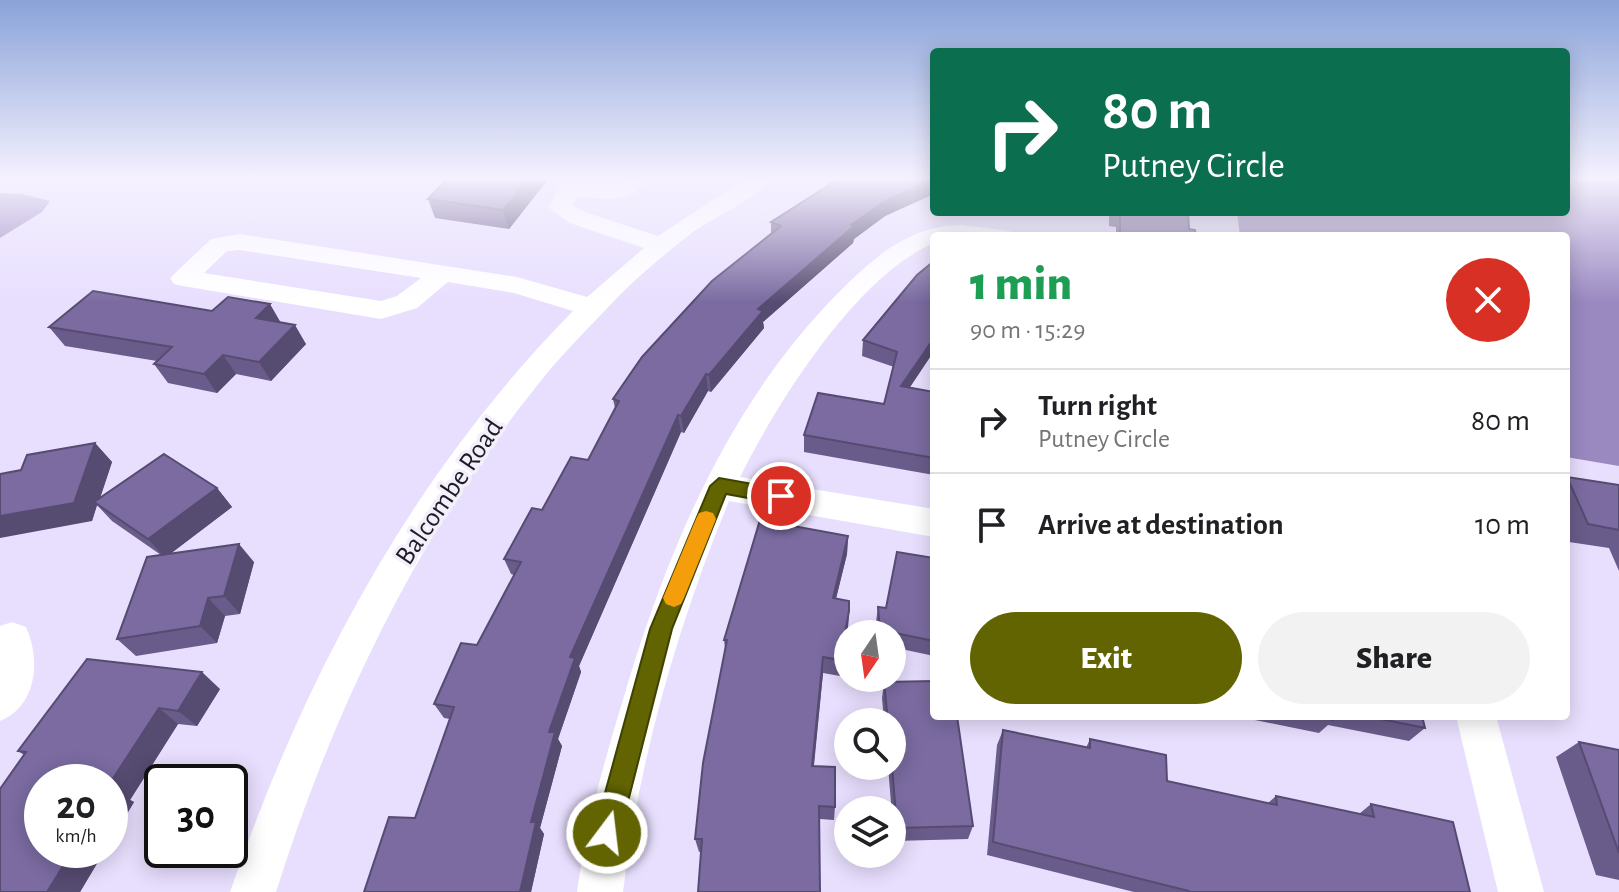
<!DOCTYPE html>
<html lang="en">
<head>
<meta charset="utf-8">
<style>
  :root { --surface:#fff; --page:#f2f2f2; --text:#202124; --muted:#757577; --line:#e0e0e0; --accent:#616400 }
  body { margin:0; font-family:"Alegreya Sans",sans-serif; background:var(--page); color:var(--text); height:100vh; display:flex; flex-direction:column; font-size:30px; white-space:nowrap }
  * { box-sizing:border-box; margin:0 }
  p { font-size:26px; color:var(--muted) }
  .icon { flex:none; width:44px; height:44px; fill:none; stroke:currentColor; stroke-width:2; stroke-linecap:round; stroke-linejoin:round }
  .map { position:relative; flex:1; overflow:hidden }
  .details { position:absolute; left:930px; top:232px; width:640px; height:488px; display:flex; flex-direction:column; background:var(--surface); border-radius:8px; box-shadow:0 4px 20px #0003 }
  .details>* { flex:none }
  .banner { position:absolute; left:930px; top:48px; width:640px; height:168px; border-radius:8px; box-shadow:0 4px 20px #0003; background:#0b6e4f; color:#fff; overflow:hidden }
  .needle { width:52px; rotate:193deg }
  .fabs { position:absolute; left:834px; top:620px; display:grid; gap:16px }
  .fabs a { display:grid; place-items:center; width:72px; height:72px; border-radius:50%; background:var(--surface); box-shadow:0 4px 20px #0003; font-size:40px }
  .speed { position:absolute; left:24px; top:764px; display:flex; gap:16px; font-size:40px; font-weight:700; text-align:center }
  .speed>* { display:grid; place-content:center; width:104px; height:104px; border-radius:50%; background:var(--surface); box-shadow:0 4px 20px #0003; line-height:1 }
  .speed small { font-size:20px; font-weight:400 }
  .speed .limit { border:4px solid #111; border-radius:12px; background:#fff; color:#111 }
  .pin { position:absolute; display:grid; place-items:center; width:68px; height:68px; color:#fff; margin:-34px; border:4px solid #fff; border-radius:50%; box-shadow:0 2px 8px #0007 }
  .me { position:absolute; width:88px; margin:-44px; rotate:15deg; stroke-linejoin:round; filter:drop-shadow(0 0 6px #0008) }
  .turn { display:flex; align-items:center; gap:28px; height:168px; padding:0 40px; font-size:36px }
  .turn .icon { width:104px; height:104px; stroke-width:2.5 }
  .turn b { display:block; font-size:56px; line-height:68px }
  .round { display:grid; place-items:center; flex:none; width:84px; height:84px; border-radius:42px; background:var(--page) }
  .headline { display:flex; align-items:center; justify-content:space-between; height:136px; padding:0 40px }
  h1 { font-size:48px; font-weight:800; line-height:60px; color:#1e9e55 }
  .button { display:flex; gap:16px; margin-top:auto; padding:16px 40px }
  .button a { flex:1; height:92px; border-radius:48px; background:var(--accent); color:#fff; font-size:32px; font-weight:800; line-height:92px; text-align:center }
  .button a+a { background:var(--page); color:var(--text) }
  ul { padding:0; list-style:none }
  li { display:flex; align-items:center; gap:24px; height:104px; padding:0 40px; border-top:2px solid var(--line) }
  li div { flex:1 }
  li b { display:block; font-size:30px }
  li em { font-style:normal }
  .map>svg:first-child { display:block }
</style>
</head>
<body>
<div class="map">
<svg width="1619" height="892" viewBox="0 0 1619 892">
  <rect width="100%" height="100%" fill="#e8dffe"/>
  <!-- water -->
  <path fill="#9a89c1" d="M 1566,178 L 1619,178 L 1619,466 L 1566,457 L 1566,236 L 1240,236 L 1237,212 L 1566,212 Z
    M 0,193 L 22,194 L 50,201 L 42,212 L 0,238 Z"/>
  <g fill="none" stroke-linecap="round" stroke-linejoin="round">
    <!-- minor -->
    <path fill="#fff" fill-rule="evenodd" d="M 626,178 L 650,178 C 632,203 605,200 578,196 L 573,205 L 588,213 L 658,236 L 746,178 L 773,178 C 760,196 713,218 693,232 C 667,252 638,276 615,300 C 595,321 573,343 553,366 C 425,520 336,701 276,892 L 230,892 C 304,677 412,474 573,311 L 514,293 L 448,282 L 417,308 L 381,319 L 183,286 L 174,284 L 170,278 L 211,239 L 240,234 L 517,277 L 587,297 L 644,248 L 570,223 L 548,207 L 563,183 L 615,185 ZM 240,250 L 421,278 L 397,296 L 381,301 L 204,273 L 227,251 Z
      M 961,225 L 1009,231 L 1013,236 L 934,236 L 934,243 C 856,276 777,403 740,477 L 934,509 L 934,537 L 729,501 C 678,624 639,759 623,892 L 577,892 C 586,828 603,765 622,703 C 666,553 726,407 838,293 C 873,258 908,226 961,225 Z
      M 12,622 L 26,627 C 41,660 37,706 0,721 L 0,626 Z
      M 1456,716 L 1496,716 L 1544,892 L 1498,892 Z"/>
  </g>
  <!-- wall -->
  <path fill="#6a5c8a" d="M 549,178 L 509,229 L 435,218 L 428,199 Z
    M 930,194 L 885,216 L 854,239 L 853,243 L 763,322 L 764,328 L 711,392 L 708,391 L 684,433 L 681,432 L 579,666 L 581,672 L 558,739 L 562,746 L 540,828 L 544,834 L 531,892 L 364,892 L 415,818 L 450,719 L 444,718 L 434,704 L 477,645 L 514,575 L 511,574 L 504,559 L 542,510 L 588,460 L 615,408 L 613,399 L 771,234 L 771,222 Z
    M 1109,212 L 1188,212 L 1189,229 L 1196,236 L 1116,236 L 1116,227 L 1109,226 Z
    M 934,261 L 934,351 L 910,387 L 934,392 L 934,475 L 804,452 L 804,435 L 884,404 L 894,367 L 862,356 L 863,340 Z
    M 280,322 L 306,344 L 271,381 L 236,374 L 217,393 L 168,383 L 154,364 L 157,361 L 65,346 L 49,327 Z
    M 95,443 L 112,462 L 100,498 L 217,488 L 232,507 L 171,553 L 254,562 L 240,614 L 225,616 L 217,643 L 136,656 L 117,639 L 161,555 L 112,521 L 97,505 L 92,521 L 21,470 Z
    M 1566,477 L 1619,485 L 1619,571 L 1609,548 L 1569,542 L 1566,534 Z
    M 848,536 L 847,554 L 836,598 L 849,611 L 848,627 L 840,676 L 823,673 L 814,766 L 835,807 L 834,820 L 820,819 L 699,852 L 695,839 L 725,648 L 724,640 Z
    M 934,558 L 934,656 L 892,647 L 892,634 L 877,634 L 876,622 L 878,607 L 886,608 Z
    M 884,682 L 973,826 L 968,839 L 894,841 L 888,766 L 892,766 L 892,722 L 884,722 L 882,698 Z
    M 220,689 L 197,726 L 178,724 L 130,800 L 134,802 L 110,842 L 110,782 L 105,850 L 80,892 L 0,892 L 24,755 L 18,751 Z
    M 1245,716 L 1422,716 L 1425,728 L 1409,741 L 1328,725 L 1319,733 L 1245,718 Z
    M 1003,730 L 1086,748 L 1090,739 L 1167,781 L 1268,803 L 1276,796 L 1359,814 L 1371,804 L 1470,892 L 1134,892 L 987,855 L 997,745 Z
    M 1579,742 L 1619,750 L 1619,880 L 1596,875 L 1556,757 Z"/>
  <!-- shaded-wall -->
  <path fill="#564b71" d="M 530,178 L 549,178 L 509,229 L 503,210 Z
    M 934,178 L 934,194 L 885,216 L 854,239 L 853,243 L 763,322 L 764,328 L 711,392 L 709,375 L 758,309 L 851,225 L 887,200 Z
    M 270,304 L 281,323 L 256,318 Z
    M 295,325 L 306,344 L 271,381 L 259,362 Z
    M 934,338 L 934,351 L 900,402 L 901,386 Z
    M 223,355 L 236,374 L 217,393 L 204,374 Z
    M 706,374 L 708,391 L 684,433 L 681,416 Z
    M 678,415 L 681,432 L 579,666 L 581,672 L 558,739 L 562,746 L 540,828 L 544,834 L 531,892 L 520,892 L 531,822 L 549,732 L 570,657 Z
    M 95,443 L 112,462 L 98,504 L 94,502 L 97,505 L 92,521 L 0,538 L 0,516 Z
    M 217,488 L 232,507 L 165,558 L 148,539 Z
    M 848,536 L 847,554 L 832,615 L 833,598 Z
    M 239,544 L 254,562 L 240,614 L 224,596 Z
    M 208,598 L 225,616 L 217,643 L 200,626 Z
    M 849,611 L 848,627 L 840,676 L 840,660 Z
    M 823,657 L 823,673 L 812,781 L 812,766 Z
    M 202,672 L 220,689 L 197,726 L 178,711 Z
    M 159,708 L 178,724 L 130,800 L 134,802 L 110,842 L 110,783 Z
    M 73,850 L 105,850 L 80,892 L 47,892 Z"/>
  <!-- building -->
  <path fill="#7b6ba1" stroke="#564b71" stroke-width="2" d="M 448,178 L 530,178 L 503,210 L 428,199 Z
    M 840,178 L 934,178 L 887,200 L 851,225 L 854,226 L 758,309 L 763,311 L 709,375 L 706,374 L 681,416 L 678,415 L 570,657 L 575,658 L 549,732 L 555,732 L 531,822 L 536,822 L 520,892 L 364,892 L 389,817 L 415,818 L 454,707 L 434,704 L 461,643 L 477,645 L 521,562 L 504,559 L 532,508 L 542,510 L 571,457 L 588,460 L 619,401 L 613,399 L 642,357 L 712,281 L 781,226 L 771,222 Z
    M 1113,212 L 1188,212 L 1189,229 L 1195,230 L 1196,236 L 1120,236 L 1120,214 Z
    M 934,261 L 934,338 L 901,386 L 934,392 L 934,458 L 804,435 L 818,393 L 884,404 L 897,352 L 863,340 L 917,275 Z
    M 93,291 L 212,311 L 228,297 L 270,304 L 256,318 L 295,325 L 259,362 L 223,355 L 204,374 L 154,364 L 172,347 L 49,327 Z
    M 95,443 L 74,503 L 0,516 L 0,474 L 21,470 L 27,455 Z
    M 164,454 L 217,488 L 148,539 L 94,502 Z
    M 1567,477 L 1619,485 L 1619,530 L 1588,524 Z
    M 760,520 L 848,536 L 833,598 L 849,601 L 849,611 L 840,660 L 823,657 L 812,766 L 835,767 L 835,807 L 819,806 L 820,892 L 698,892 L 702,839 L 695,839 L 703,763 L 727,640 L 724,640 Z
    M 239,544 L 224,596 L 208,598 L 200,626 L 117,639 L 147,557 Z
    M 897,552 L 934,558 L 934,641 L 880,630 L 878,607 L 886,608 Z
    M 87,659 L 202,672 L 178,711 L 159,708 L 110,783 L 42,782 L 42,850 L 73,850 L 47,892 L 0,892 L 0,789 L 26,752 L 18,751 Z
    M 934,681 L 934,716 L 957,716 L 973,826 L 897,828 L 892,766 L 892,722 L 888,722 L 884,682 Z
    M 1314,716 L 1332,716 L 1333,720 Z
    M 1366,716 L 1422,716 L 1425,728 Z
    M 1003,730 L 1090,748 L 1090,739 L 1166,755 L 1167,781 L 1277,805 L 1276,796 L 1374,817 L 1371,804 L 1453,822 L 1470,892 L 1189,892 L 1189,891 L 993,842 Z
    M 1579,742 L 1619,750 L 1619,853 Z"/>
  <!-- sky -->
  <linearGradient id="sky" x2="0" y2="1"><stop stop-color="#89a3d8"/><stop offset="0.59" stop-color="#f5f1ff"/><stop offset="1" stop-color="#f5f1ff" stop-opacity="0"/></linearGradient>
  <rect width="1619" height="302" fill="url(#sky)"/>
  <!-- route -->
  <path fill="#616400" stroke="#3f4100" stroke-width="2" d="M 719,478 L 781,489 L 787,491 L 790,496 L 787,502 L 781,504 L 726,494 L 672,629 L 620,833 L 616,842 L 607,845 L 598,842 L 594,833 L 650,629 L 710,486 Z"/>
  <!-- slow -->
  <path fill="#f59e0b" d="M 706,511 L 713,513 L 716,519 L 684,598 L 681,604 L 674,607 L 666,604 L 663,598 L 696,519 L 699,513 Z"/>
  <g text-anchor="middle" stroke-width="7" stroke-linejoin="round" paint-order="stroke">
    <!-- street labels -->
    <g font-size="28" fill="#1f1c27" stroke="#f3f0fc">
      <text transform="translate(448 491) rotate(-56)" y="10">Balcombe Road</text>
    </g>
  </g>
</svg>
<div class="fabs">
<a><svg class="needle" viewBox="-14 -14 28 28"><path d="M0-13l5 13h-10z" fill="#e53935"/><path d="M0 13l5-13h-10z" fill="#757577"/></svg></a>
<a><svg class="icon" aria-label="search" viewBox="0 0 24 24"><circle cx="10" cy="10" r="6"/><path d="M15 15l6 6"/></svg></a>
<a><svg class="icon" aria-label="layers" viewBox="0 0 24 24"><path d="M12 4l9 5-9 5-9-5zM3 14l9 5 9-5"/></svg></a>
</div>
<div class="speed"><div>20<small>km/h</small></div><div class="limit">30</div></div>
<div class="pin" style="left:781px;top:496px;background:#d93025"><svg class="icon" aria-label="arrive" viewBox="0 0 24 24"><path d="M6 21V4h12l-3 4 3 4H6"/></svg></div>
<svg class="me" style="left:607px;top:833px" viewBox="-20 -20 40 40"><circle r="17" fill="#616400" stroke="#fff" stroke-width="3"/><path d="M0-11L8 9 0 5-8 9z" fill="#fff"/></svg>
<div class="banner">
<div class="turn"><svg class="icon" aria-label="right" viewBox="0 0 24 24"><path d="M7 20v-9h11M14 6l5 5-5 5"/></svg><div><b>80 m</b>Putney Circle</div></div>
</div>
<section class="details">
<div class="headline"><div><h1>1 min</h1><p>90 m · 15:29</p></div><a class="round" style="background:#d93025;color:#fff"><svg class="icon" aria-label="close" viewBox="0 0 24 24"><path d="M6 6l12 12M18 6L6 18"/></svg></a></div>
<ul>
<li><svg class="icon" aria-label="right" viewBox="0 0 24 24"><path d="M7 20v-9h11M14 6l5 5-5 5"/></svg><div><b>Turn right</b><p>Putney Circle</p></div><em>80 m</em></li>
<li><svg class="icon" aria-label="arrive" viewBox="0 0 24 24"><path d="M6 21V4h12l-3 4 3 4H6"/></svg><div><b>Arrive at destination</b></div><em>10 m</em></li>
</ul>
<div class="button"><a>Exit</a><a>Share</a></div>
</section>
</div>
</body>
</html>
